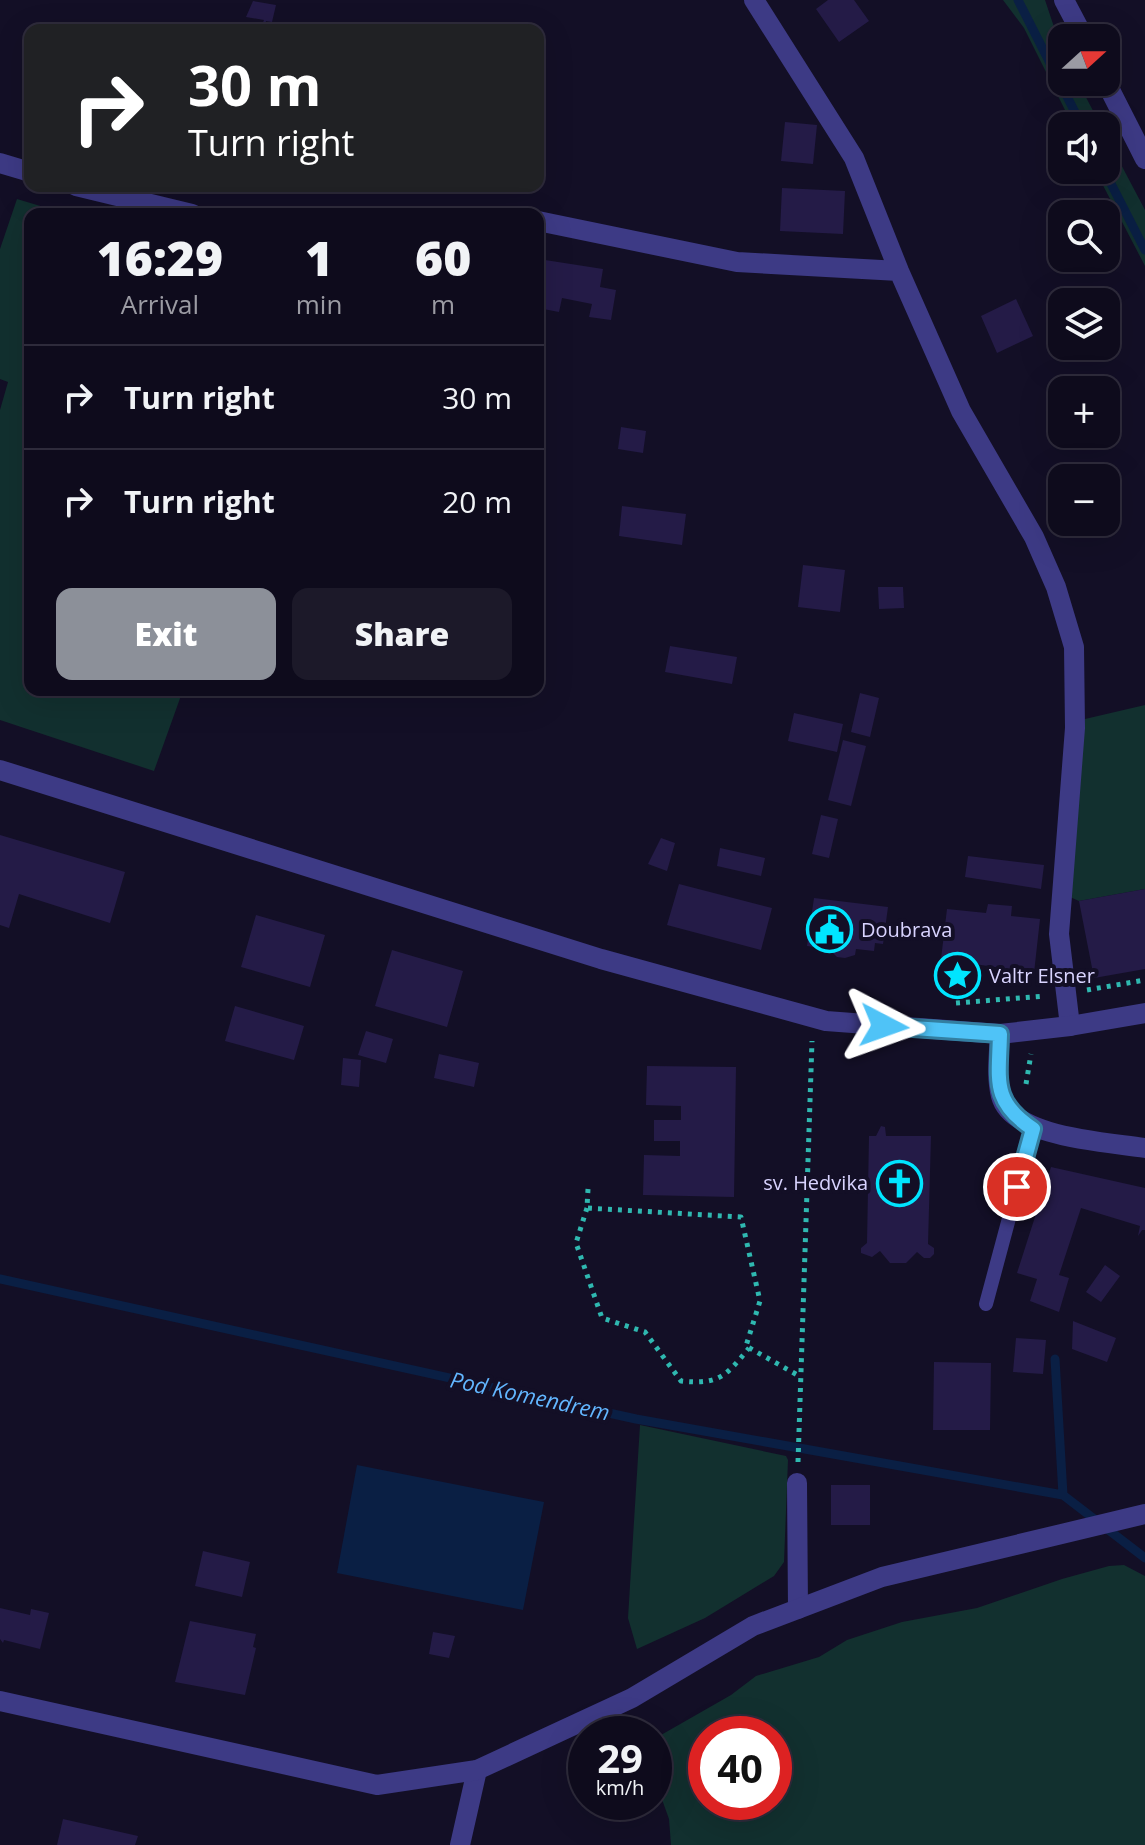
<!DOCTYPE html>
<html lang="en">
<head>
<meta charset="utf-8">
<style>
  :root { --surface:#0e0b1c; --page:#1c1929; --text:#f1f3f6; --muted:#9b9ba3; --line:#2e2b3b; --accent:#8c9099 }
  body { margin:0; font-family:"Open Sans",sans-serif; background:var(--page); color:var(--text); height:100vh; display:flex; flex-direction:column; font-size:30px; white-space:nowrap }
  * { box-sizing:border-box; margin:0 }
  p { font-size:26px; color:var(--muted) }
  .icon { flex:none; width:44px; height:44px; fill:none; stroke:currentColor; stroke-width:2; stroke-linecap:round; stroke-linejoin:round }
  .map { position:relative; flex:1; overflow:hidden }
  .sheet { position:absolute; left:24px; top:208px; width:520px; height:488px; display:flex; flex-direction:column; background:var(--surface); border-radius:16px; box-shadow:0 8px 32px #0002,0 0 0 2px var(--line) }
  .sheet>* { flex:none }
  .banner { position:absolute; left:24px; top:24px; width:520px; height:168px; border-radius:16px; box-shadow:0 8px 32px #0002,0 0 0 2px var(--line); background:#202124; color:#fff; overflow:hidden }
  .needle { width:52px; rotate:69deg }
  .controls { position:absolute; left:1048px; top:24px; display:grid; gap:16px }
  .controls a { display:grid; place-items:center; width:72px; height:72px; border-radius:16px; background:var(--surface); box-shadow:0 8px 32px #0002,0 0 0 2px var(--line); font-size:40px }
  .speed { position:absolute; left:568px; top:1716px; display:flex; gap:16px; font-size:40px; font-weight:700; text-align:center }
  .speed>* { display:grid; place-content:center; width:104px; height:104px; border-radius:50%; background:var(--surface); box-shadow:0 8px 32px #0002,0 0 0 2px var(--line); line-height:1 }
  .speed small { font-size:20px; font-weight:400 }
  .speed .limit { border:12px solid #d22; background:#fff; color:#111 }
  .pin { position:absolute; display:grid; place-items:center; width:68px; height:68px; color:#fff; margin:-34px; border:4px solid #fff; border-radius:50%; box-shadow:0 2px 8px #0007 }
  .me { position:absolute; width:88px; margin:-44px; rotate:94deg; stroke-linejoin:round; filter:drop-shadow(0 0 6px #0008) }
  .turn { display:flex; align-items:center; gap:28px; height:168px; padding:0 32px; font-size:36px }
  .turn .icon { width:104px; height:104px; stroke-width:2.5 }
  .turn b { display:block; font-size:56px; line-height:68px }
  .eta { display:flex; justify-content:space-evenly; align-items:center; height:136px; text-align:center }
  .eta b { font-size:48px; font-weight:800; line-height:56px }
  .button { display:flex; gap:16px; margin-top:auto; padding:16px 32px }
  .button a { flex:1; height:92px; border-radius:16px; background:var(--accent); color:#fff; font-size:32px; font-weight:800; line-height:92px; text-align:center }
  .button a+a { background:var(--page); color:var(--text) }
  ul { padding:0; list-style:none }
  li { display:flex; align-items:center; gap:24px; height:104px; padding:0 32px; border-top:2px solid var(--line) }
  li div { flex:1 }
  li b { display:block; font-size:30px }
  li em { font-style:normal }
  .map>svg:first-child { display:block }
</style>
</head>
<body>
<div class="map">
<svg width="1145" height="1845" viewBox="0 0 1145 1845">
  <rect width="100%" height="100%" fill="#130f26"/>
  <!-- green -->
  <path fill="#12302f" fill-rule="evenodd" d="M 1003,0 L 1045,0 L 1062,51 L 1062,82 L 1078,82 L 1101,126 L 1073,126 L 1024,28 Z
    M 1106,136 L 1145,210 L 1145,266 L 1095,170 L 1106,170 Z
    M 17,199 L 67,214 L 30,214 L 30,690 L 183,690 L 154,771 L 0,720 L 0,410 L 8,382 L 0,379 L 0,249 Z
    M 1145,705 L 1145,889 L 1079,901 L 1070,897 L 1085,719 Z
    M 640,1425 L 786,1456 L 788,1460 L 784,1562 L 774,1576 L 705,1618 L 637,1649 L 628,1618 Z
    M 1124,1565 L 1145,1576 L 1145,1845 L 671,1845 L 669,1819 L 654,1777 L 654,1739 L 731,1695 L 756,1676 L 819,1657 L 847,1640 L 902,1622 L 977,1608 L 1062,1579 L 1109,1566 ZM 774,1734 L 774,1802 L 706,1802 L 706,1734 Z"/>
  <!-- water -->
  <path fill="#0a1f44" d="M 357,1465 L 544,1502 L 523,1610 L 337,1573 Z"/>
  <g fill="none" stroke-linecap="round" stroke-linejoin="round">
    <!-- stream -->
    <path stroke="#0a1f44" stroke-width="9" d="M 1018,0 L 1082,126
      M 1104,170 L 1145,250
      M 0,1279 L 636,1419 L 1063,1495
      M 1055,1359 L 1063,1495 L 1145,1558"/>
  </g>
  <!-- building -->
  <path fill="#241b47" d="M 828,0 L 854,0 L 869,21 L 839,42 L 816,9 Z
    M 253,1 L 276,5 L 272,22 L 266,21 L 265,26 L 262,25 L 264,20 L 246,17 Z
    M 785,122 L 817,125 L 813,164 L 781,161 Z
    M 782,188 L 845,191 L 843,234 L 780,231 Z
    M 545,260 L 603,269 L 600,287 L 616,290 L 611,320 L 589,317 L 592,304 L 562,298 L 559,312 L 538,308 Z
    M 1016,299 L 1033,336 L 997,353 L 981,316 Z
    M 621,427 L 646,431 L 643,453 L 618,449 Z
    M 622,506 L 686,514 L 682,545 L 619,536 Z
    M 803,565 L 845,570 L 840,612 L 798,607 Z
    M 878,587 L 903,587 L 904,608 L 879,609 Z
    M 670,646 L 737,657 L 732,684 L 665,672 Z
    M 860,693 L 879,698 L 870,737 L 851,732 Z
    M 794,713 L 843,724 L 837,752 L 788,741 Z
    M 843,740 L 866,746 L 851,806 L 828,800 Z
    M 821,815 L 838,819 L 829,858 L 812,854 Z
    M 0,835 L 125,872 L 110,923 L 19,894 L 9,928 L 0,925 Z
    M 661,838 L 675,843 L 667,871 L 648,864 Z
    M 720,848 L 765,858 L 761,876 L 717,866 Z
    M 968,856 L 1044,865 L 1041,889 L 965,877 Z
    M 679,884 L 772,908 L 761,950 L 667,925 Z
    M 1145,889 L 1145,969 L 1094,978 L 1079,901 Z
    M 814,898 L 888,907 L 883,944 L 875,943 L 874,951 L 856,949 L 855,955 L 845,958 L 837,957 L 829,949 L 807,946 Z
    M 988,904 L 1012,906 L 1011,916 L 1040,919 L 1034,973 L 941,959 L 947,909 L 986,913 Z
    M 256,915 L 325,935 L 310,987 L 241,967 Z
    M 392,950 L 463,971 L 447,1027 L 375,1006 Z
    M 235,1006 L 304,1026 L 294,1060 L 225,1041 Z
    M 366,1031 L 393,1039 L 386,1063 L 358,1055 Z
    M 439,1054 L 479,1063 L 474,1087 L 434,1078 Z
    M 343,1058 L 361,1060 L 359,1087 L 341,1085 Z
    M 647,1066 L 736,1067 L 734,1197 L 643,1195 L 644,1155 L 680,1156 L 680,1141 L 654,1141 L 654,1120 L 681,1120 L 681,1106 L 646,1105 Z
    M 881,1126 L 885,1127 L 886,1136 L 931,1136 L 928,1244 L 934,1248 L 934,1254 L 930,1258 L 924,1258 L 917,1252 L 906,1263 L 890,1263 L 880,1251 L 872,1257 L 861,1253 L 861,1248 L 867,1243 L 869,1136 L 876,1136 Z
    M 1051,1167 L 1145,1188 L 1145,1230 L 1142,1230 L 1138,1236 L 1140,1226 L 1081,1208 L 1059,1275 L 1069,1278 L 1059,1312 L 1030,1301 L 1037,1279 L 1017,1273 Z
    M 1105,1265 L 1120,1276 L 1101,1302 L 1086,1292 Z
    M 1073,1321 L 1116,1338 L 1107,1362 L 1072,1349 Z
    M 1016,1338 L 1046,1340 L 1043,1374 L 1013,1372 Z
    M 934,1362 L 991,1363 L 990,1430 L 933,1430 Z
    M 831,1485 L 870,1485 L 870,1525 L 831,1525 Z
    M 203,1551 L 250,1562 L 242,1597 L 195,1586 Z
    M 0,1608 L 30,1615 L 31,1609 L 49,1613 L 40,1649 L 4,1640 L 3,1643 L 0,1639 Z
    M 190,1621 L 256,1634 L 253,1647 L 256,1648 L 245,1695 L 175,1682 Z
    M 433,1632 L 455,1636 L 449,1658 L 429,1654 Z
    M 63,1819 L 138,1836 L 135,1845 L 57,1845 Z"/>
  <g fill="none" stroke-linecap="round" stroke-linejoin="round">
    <!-- path -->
    <path stroke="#2fb8b0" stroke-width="5" stroke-dasharray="4 6" stroke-linecap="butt" d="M 1087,990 L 1145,980
      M 956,1003 L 1045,996
      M 1026,1084 L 1031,1054
      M 588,1189 L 587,1208 L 741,1217 L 760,1301 L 746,1346 L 801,1377
      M 587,1208 L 576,1243 L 602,1318 L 645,1332 L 681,1381 C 719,1385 726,1376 749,1348
      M 798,1462 L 812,1041"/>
    <!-- service -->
    <path stroke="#3d3a85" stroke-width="14" d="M 986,1304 L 1033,1129"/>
    <!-- minor -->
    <path stroke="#3d3a85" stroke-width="20" d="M 754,0 L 854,158 L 899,271 L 961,411 L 1034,537 L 1056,587 L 1074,647 L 1075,728 L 1059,934 L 1070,1026
      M 1064,0 L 1084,38
      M 1106,82 L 1145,159
      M 0,163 L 30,172
      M 76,186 L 192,214
      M 538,221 L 737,262 L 899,271
      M 1000,1034 C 999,1053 996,1078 1001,1096 C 1012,1138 1108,1142 1145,1148
      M 797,1483 L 798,1609
      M 460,1845 L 477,1770"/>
    <!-- tertiary -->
    <path stroke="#3d3a85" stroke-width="20" d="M 0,770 L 601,959 L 826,1021 L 1000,1034 L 1070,1026 L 1145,1013
      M 0,1701 L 377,1785 L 477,1770 L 632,1698 L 753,1626 L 882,1577 L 1145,1514"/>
  </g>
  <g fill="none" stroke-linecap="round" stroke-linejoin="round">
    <defs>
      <path id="route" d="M 884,1026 L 1000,1034 C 999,1080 991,1101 1033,1129 L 1017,1187"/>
    </defs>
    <!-- route casing -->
    <use href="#route" stroke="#337fa1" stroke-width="20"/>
    <!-- route -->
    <use href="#route" stroke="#4fc3f7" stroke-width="14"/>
  </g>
  <!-- icons -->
  <defs>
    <symbol id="civic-ring" viewBox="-11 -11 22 22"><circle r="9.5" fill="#130f26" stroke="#00e5ff" stroke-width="1.5"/><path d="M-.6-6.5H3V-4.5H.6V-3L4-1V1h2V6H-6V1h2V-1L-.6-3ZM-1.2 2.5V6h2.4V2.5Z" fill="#00e5ff"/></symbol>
    <symbol id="sight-ring" viewBox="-11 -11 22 22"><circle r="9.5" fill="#130f26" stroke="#00e5ff" stroke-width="1.5"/><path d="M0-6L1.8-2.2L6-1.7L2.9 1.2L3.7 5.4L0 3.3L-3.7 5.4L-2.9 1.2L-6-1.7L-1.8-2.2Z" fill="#00e5ff"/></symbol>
    <symbol id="church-ring" viewBox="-11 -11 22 22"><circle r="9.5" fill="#130f26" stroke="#00e5ff" stroke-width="1.5"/><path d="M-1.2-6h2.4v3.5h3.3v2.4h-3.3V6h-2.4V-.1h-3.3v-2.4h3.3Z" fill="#00e5ff"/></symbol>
  </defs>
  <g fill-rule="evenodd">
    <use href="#civic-ring" x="804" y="904" width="51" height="51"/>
    <use href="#sight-ring" x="932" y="950" width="51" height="51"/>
    <use href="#church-ring" x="874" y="1158" width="51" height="51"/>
  </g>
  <g text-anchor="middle" stroke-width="8" stroke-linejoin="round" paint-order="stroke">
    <!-- poi labels -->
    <g font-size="20" fill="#d9d4ff" stroke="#130f26" text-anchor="start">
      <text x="861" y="937">Doubrava</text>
      <text x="989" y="983">Valtr Elsner</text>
      <text x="868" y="1190" text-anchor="end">sv. Hedvika</text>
    </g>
    <!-- water labels -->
    <g font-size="22" font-style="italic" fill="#62b6ff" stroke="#130f26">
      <text transform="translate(530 1396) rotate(12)" y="8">Pod Komendrem</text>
    </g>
  </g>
</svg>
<div class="controls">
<a><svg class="needle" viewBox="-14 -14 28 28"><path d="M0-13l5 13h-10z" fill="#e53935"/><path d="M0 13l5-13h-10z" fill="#9b9ba3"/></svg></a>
<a><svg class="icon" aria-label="sound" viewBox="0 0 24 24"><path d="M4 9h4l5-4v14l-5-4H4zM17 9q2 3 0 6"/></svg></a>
<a><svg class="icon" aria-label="search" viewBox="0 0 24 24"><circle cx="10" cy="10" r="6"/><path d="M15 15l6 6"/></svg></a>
<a><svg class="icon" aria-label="layers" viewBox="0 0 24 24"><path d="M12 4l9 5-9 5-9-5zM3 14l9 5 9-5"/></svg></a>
<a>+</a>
<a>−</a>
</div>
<div class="speed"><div>29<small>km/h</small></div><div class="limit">40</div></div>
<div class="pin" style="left:1017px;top:1187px;background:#d93025"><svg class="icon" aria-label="arrive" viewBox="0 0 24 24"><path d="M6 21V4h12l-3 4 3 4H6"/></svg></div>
<svg class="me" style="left:884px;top:1026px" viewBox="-20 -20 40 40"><path d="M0-17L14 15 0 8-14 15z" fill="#4fc3f7" stroke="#fff" stroke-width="4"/></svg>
<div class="banner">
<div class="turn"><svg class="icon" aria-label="right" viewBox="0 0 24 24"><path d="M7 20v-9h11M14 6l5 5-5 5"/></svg><div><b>30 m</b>Turn right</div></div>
</div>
<section class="sheet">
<div class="eta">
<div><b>16:29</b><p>Arrival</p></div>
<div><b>1</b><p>min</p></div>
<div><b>60</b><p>m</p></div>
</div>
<ul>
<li><svg class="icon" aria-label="right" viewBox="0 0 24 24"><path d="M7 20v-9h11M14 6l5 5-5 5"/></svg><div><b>Turn right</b></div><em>30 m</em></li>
<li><svg class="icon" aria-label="right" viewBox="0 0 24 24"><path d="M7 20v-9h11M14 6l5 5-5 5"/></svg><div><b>Turn right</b></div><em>20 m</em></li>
</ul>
<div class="button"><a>Exit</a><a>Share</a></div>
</section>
</div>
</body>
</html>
